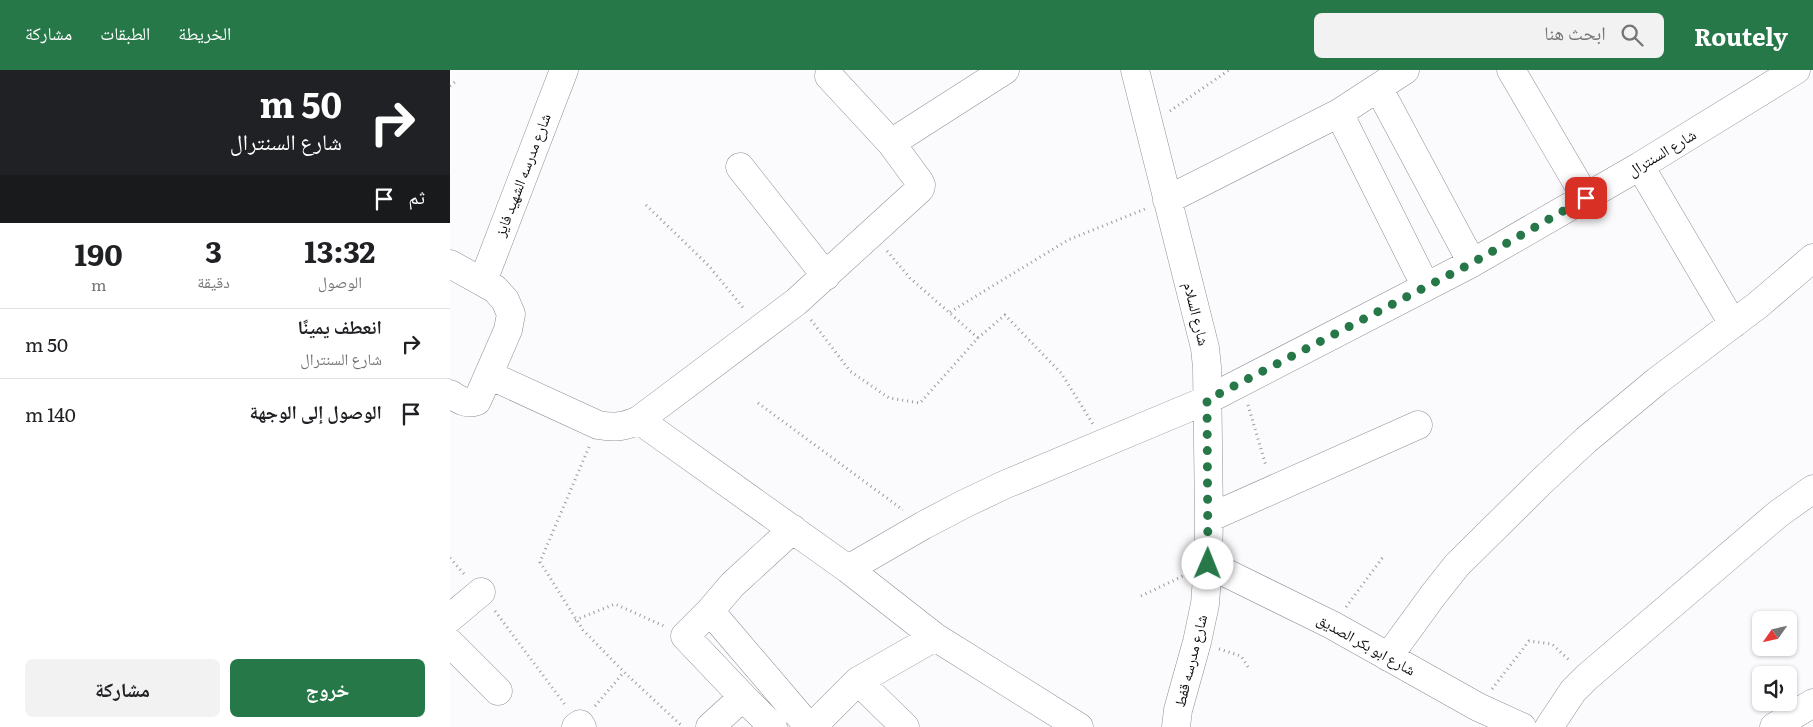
<!DOCTYPE html>
<html lang="ar">
<head>
<meta charset="utf-8">
<style>
  :root { --surface:#fff; --page:#f2f2f2; --text:#202124; --muted:#757577; --line:#e0e0e0; --accent:#277849 }
  body { margin:0; font-family:Literata,"Noto Naskh Arabic",serif; background:var(--page); color:var(--text); direction:rtl; height:100vh; display:flex; flex-direction:column; font-size:19px; white-space:nowrap }
  * { box-sizing:border-box; margin:0 }
  p { font-size:16px; color:var(--muted) }
  .icon { flex:none; width:28px; height:28px; fill:none; stroke:currentColor; stroke-width:2; stroke-linecap:round; stroke-linejoin:round }
  .map { position:relative; flex:1; overflow:hidden; direction:ltr }
  .drawer { display:flex; flex-direction:column; background:var(--surface); width:450px }
  .drawer>* { flex:none }
  .hud { background:#202124; color:#fff; overflow:hidden }
  .needle { width:32px; rotate:236deg }
  .buttons { position:absolute; left:1302px; top:541px; display:grid; gap:10px }
  .buttons a { display:grid; place-items:center; width:45px; height:45px; border-radius:8px; background:var(--surface); box-shadow:0 1px 4px #0004; font-size:25px }
  .pin { position:absolute; display:grid; place-items:center; width:42px; height:42px; color:#fff; margin:-21px; border-radius:10px; box-shadow:0 2px 8px #0006 }
  .me { position:absolute; width:55px; margin:-28px; rotate:1deg; stroke-linejoin:round; filter:drop-shadow(0 0 4px #0008) }
  .turn { display:flex; align-items:center; gap:18px; height:105px; padding:0 25px; font-size:22px }
  .turn .icon { width:65px; height:65px; stroke-width:2.5 }
  .turn b { display:block; font-size:35px; line-height:42px }
  .then { display:flex; align-items:center; height:48px; padding:0 25px; background:#0003; gap:10px; font-size:19px }
  .eta { display:flex; justify-content:space-evenly; align-items:center; height:85px; text-align:center }
  .eta b { font-size:30px; font-weight:700; line-height:35px }
  .primary-button { display:flex; gap:10px; margin-top:auto; padding:10px 25px }
  .primary-button a { flex:1; height:58px; border-radius:8px; background:var(--accent); color:#fff; font-size:20px; font-weight:700; line-height:58px; text-align:center }
  .primary-button a+a { background:var(--page); color:var(--text) }
  ul { padding:0; list-style:none }
  li { display:flex; align-items:center; gap:15px; height:70px; padding:0 25px; border-top:1px solid var(--line) }
  li div { flex:1 }
  li b { display:block; font-size:19px }
  li em { font-style:normal }
  header { display:flex; align-items:center; gap:30px; box-sizing:border-box; height:70px; padding:0 25px; background:var(--accent); color:#fff }
  header strong { font-size:24px }
  nav { display:flex; gap:28px; margin-inline-start:auto; font-size:18px }
  .search { width:350px; height:45px; background:var(--page); display:flex; align-items:center; gap:12px; box-sizing:border-box; padding:0 18px; border-radius:8px; color:var(--muted); font-size:19px }
  main { display:flex; flex:1; min-height:0 }
  .map>svg:first-child { display:block }
</style>
</head>
<body>
<header>
<strong>Routely</strong>
<div class="search"><svg class="icon" aria-label="search" viewBox="0 0 24 24"><circle cx="10" cy="10" r="6"/><path d="M15 15l6 6"/></svg>ابحث هنا</div>
<nav><a>الخريطة</a><a>الطبقات</a><a>مشاركة</a></nav>
</header>
<main>
<div class="map">
<svg width="1363" height="657" viewBox="0 0 1363 657">
  <rect width="100%" height="100%" fill="#fbfbfd"/>
  <g fill="none" stroke-linecap="round" stroke-linejoin="round">
    <defs>
      <path id="minor" d="M 685,0 L 755,278 L 757,297 L 759,448 L 758,494 L 755,534 L 747,572 L 728,640 L 726,657
        M 1061,0 L 1136,128
        M 929,19 L 1022,193
        M 889,43 L 976,217
        M 441,73 L 555,0
        M 1190,96 L 1283,254
        M 290,97 L 376,206
        M 717,130 L 889,43 L 955,0
        M 0,194 L 45,219 L 55,230 L 61,244 L 58,260 L 27,331 C 16,335 10,330 0,324
        M 33,211 L 114,0
        M 39,305 L 148,355 C 164,358 174,357 189,350 L 346,232 L 470,119 L 471,115 L 469,111 L 441,73 L 379,6
        M 189,350 L 398,499 L 485,567 L 629,657
        M 759,448 L 968,355
        M 758,494 L 882,555 L 1028,637 L 1072,657
        M 398,499 L 474,455 L 514,434 L 554,415 L 757,330 L 1022,193 L 1190,96 L 1346,0
        M 260,541 L 359,657
        M 0,548 L 31,522
        M 0,573 L 48,621
        M 938,587 L 984,524 L 1007,495 L 1091,412 L 1136,370 L 1207,311 L 1308,235 L 1363,188
        M 408,611 L 455,657
        M 126,657 L 130,654 L 132,657
        M 260,657 L 293,627
        M 323,657 L 293,627 L 235,566 L 260,541 L 282,515 L 343,459
        M 362,657 L 408,611 L 485,567
        M 1099,657 L 1123,621 L 1137,607 L 1328,444 L 1363,419
        M 1324,657 L 1363,633"/>
    </defs>
    <!-- minor casing -->
    <use href="#minor" stroke="#8d8e98" stroke-width="29"/>
    <!-- path -->
    <path stroke="#9a9a9d" stroke-width="3" stroke-dasharray="1 4" stroke-linecap="butt" d="M 0,16 L 5,12
      M 720,41 L 779,0
      M 196,135 L 259,196 L 295,240
      M 437,181 L 460,208 L 528,268
      M 500,242 L 618,170 L 695,139
      M 361,250 L 400,301 L 439,328 L 470,333 L 528,268 L 555,245 L 611,303 L 643,354
      M 308,333 L 453,440
      M 798,335 L 816,396
      M 139,377 L 90,492 L 133,560 L 174,602 L 233,657
      M 0,488 L 16,506
      M 691,526 L 733,506
      M 896,537 L 933,487
      M 45,541 L 116,636
      M 125,550 L 165,534 L 214,556
      M 769,579 L 791,586 L 800,600
      M 1042,619 L 1079,571 L 1102,574 L 1120,591
      M 145,636 L 174,602"/>
    <!-- minor -->
    <use href="#minor" stroke="#fff" stroke-width="28"/>
  </g>
  <g fill="none" stroke-linecap="round" stroke-linejoin="round">
    <!-- route -->
    <path stroke="#277849" stroke-width="9" stroke-dasharray="0 16.2" d="M 758,494 L 757,330 L 1022,193 L 1136,128"/>
  </g>
  <g text-anchor="middle" stroke-width="4.5" stroke-linejoin="round" paint-order="stroke">
    <!-- street labels -->
    <g font-size="15" fill="#0c0c10" stroke="#fff">
      <text transform="translate(1212 83) rotate(-31)" y="5">شارع السنترال</text>
      <text transform="translate(73 105) rotate(-69)" y="5">شارع مدرسه الشهيد فايز</text>
      <text transform="translate(746 244) rotate(76)" y="5">شارع السلام</text>
      <text transform="translate(916 575) rotate(29)" y="5">شارع ابو بكر الصديق</text>
      <text transform="translate(741 591) rotate(-76)" y="5">شارع مدرسه قفط</text>
    </g>
  </g>
</svg>
<div class="buttons">
<a><svg class="needle" viewBox="-14 -14 28 28"><path d="M0-13l5 13h-10z" fill="#e53935"/><path d="M0 13l5-13h-10z" fill="#757577"/></svg></a>
<a><svg class="icon" aria-label="sound" viewBox="0 0 24 24"><path d="M4 9h4l5-4v14l-5-4H4zM17 9q2 3 0 6"/></svg></a>
</div>
<div class="pin" style="left:1136px;top:128px;background:#d93025"><svg class="icon" aria-label="arrive" viewBox="0 0 24 24"><path d="M6 21V4h12l-3 4 3 4H6"/></svg></div>
<svg class="me" style="left:758px;top:494px" viewBox="-20 -20 40 40"><circle r="19" fill="#fff"/><path d="M0-13L10 11 0 6-10 11z" fill="#277849"/></svg>
</div>
<section class="drawer">
<div class="hud">
<div class="turn"><svg class="icon" aria-label="right" viewBox="0 0 24 24"><path d="M7 20v-9h11M14 6l5 5-5 5"/></svg><div><b>50 m</b>شارع السنترال</div></div>
<div class="then">ثم<svg class="icon" aria-label="arrive" viewBox="0 0 24 24"><path d="M6 21V4h12l-3 4 3 4H6"/></svg></div>
</div>
<div class="eta">
<div><b>13:32</b><p>الوصول</p></div>
<div><b>3</b><p>دقيقة</p></div>
<div><b>190</b><p>m</p></div>
</div>
<ul>
<li><svg class="icon" aria-label="right" viewBox="0 0 24 24"><path d="M7 20v-9h11M14 6l5 5-5 5"/></svg><div><b>انعطف يمينًا</b><p>شارع السنترال</p></div><em>50 m</em></li>
<li><svg class="icon" aria-label="arrive" viewBox="0 0 24 24"><path d="M6 21V4h12l-3 4 3 4H6"/></svg><div><b>الوصول إلى الوجهة</b></div><em>140 m</em></li>
</ul>
<div class="primary-button"><a>خروج</a><a>مشاركة</a></div>
</section>
</main>
</body>
</html>
